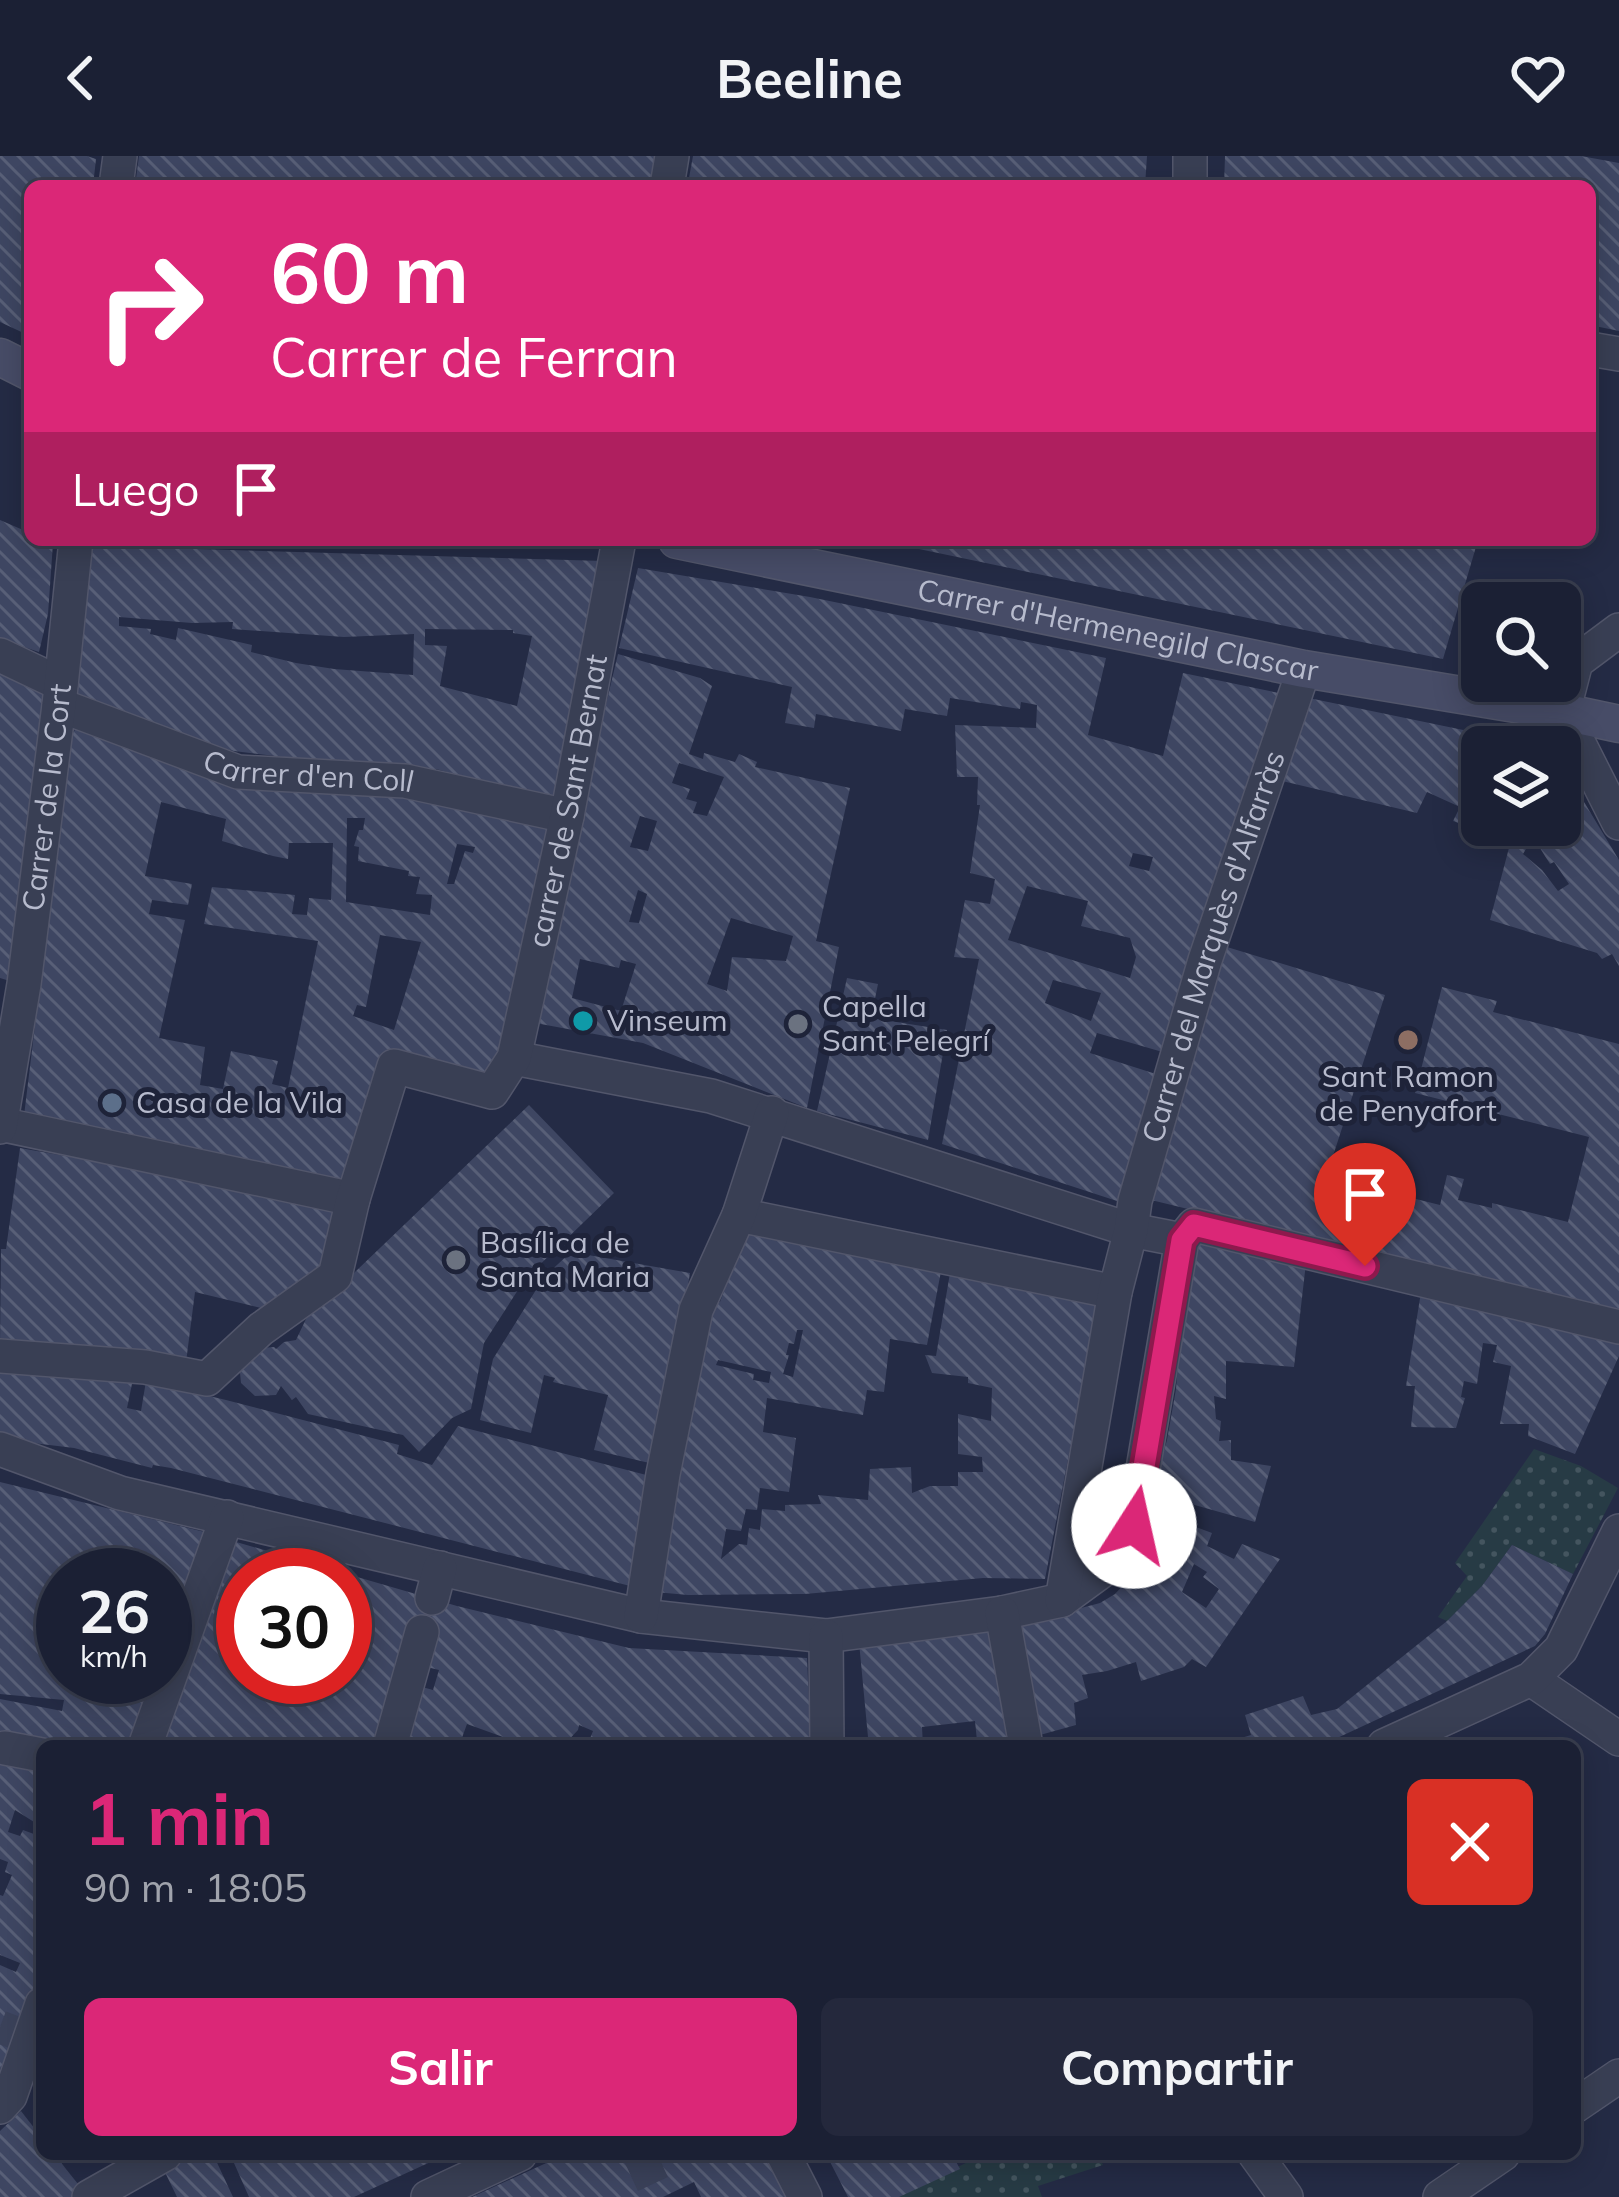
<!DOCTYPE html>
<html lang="es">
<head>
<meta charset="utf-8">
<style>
  :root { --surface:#1b2034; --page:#24283c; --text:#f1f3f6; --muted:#a0a3ac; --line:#393e4f; --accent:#db2777 }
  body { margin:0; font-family:Mulish,sans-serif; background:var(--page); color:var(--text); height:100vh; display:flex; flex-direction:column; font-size:45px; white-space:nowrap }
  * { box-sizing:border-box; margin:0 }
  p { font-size:39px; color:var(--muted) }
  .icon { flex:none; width:66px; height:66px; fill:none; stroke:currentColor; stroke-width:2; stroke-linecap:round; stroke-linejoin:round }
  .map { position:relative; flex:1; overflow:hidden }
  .side { position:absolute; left:36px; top:1584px; width:1545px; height:420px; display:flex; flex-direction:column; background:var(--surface); border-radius:18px; box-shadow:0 6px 30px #0003,0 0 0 3px var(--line) }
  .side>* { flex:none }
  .top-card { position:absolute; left:24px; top:24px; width:1572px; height:366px; border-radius:18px; box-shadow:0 6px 30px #0003,0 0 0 3px var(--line); background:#db2777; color:#fff; overflow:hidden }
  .fabs { position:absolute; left:1461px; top:426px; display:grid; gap:24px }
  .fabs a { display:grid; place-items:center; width:120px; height:120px; border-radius:18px; background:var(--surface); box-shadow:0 6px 30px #0003,0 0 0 3px var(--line); font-size:60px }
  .speed { position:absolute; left:36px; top:1392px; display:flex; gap:24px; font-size:60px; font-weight:700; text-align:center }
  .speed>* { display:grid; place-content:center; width:156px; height:156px; border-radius:50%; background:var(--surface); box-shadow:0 6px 30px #0003,0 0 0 3px var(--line); line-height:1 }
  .speed small { font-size:30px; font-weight:400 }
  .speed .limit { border:18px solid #d22; background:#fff; color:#111 }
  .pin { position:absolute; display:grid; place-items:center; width:102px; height:102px; color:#fff; margin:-123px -51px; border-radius:50% 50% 50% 0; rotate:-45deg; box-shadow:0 0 12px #0007 }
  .pin .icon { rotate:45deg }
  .me { position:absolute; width:132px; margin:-66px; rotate:10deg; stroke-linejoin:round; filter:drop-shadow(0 0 9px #0008) }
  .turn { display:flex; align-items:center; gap:42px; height:252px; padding:0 48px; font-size:54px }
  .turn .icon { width:156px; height:156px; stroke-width:2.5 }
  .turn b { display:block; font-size:84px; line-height:102px }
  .then { display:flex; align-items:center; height:114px; padding:0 48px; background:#0003; gap:24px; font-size:45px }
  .round { display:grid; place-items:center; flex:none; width:126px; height:126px; border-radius:18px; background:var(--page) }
  .head { display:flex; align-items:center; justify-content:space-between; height:204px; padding:0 48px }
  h1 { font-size:72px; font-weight:700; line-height:90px; color:var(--accent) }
  .button { display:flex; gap:24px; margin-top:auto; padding:24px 48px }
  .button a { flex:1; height:138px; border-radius:18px; background:var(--accent); color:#fff; font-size:48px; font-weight:700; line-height:138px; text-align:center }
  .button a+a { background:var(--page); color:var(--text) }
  header { display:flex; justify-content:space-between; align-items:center; height:156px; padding:0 48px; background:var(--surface); font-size:54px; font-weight:700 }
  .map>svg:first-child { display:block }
</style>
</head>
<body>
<header><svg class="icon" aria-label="back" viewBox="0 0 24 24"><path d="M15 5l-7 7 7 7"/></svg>Beeline<svg class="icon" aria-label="heart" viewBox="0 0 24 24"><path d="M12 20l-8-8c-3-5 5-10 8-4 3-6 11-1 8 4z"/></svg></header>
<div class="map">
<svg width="1619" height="2041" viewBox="0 0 1619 2041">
  <defs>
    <pattern id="park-dots" width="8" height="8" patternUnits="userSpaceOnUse" patternTransform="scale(3)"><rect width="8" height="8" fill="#273b45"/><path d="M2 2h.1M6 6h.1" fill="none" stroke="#44555f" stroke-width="1.8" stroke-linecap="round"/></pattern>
    <pattern id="building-back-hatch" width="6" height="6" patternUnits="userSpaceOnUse" patternTransform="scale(3)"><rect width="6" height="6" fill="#3e4662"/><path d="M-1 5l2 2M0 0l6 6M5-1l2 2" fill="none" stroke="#585f77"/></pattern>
  </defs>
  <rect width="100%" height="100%" fill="#242b45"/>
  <!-- park -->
  <path fill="url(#park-dots)" d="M 1534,1293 L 1581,1310 L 1618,1332 L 1573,1418 L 1512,1389 L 1482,1430 L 1447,1465 L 1438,1461 L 1467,1420 L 1455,1407 Z
    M 984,1998 L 1098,1998 L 1103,2009 L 1038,2030 L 1042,2041 L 897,2041 Z"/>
  <!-- building -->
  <path fill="url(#building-back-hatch)" fill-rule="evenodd" d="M 0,0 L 87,0 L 96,3 L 93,30 L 30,30 L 30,180 L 0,166 Z
    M 139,0 L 655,0 L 651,30 L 135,30 Z
    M 693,0 L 1147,0 L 1145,30 L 695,30 L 689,22 Z
    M 1225,0 L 1581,0 L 1619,7 L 1619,175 L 1590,169 L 1590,30 L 1224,30 Z
    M 0,364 L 30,377 L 30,384 L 46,384 L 53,387 L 48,458 L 39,496 L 0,483 Z
    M 876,384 L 1478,384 L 1443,503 Z
    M 91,390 L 604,405 L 559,636 L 549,644 L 436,613 L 435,619 L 234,595 L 178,582 L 70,541 ZM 119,461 L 192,467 L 233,466 L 232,473 L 344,481 L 414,478 L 413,519 L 334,513 L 296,507 L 251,496 L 252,489 L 178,472 L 176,484 L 150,478 L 151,473 L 119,470 ZM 425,473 L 513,474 L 513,477 L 532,480 L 517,550 L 440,530 L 447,490 L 425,489 Z
    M 638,412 L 810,441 L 1106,502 L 1088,579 L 1163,600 L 1183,517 L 1279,537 L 1166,897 L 1097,877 L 1090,897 L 1159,919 L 1117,1045 L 942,988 L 979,803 L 954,801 L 965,744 L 990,748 L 995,723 L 970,717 L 980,649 L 977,649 L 978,621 L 957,621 L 955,569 L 1036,572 L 1037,549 L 1021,546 L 1020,553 L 950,542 L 947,560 L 905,553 L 901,575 L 816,558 L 814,572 L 785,567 L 792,531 L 619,492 ZM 1133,697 L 1153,701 L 1149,715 L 1129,710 ZM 1027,730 L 1088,745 L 1081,770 L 1130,782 L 1136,801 L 1130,822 L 1008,784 ZM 1053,824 L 1101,837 L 1091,865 L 1045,847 Z
    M 618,498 L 700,522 L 712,530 L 689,598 L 703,603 L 704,597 L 735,606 L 739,598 L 757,606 L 755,611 L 850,632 L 816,785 L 839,791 L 807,952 L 643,887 L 530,866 ZM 679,607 L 724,621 L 707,660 L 693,657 L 697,646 L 686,643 L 690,633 L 672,627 ZM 640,660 L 657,665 L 648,695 L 630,691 ZM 638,734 L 647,738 L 639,767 L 629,766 ZM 731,762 L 793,780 L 786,805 L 732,801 L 727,835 L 707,828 ZM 580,803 L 619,812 L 621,804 L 636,808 L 621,855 L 572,842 Z
    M 0,512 L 51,538 L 10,825 L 0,822 Z
    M 1304,541 L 1536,589 L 1536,591 L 1482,591 L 1482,669 L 1504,669 L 1498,681 L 1453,665 L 1460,651 L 1427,636 L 1417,657 L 1278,624 Z
    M 76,572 L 409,635 L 543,669 L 551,679 L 496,920 L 388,893 L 346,1029 L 23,968 L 70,582 ZM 161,646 L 226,663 L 222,685 L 273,700 L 288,703 L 289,687 L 333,687 L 331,744 L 309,742 L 307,759 L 292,758 L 295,739 L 212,731 L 204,768 L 318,785 L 288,932 L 272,928 L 278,905 L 231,895 L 223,933 L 200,929 L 205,891 L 159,882 L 185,764 L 149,758 L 152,744 L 188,749 L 192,728 L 145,720 ZM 347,662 L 365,662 L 363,674 L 359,674 L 354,690 L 359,691 L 358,705 L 409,715 L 408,720 L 420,721 L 416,738 L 432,739 L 430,759 L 346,746 ZM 457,688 L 475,691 L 473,697 L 465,695 L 454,728 L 447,728 ZM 380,779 L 421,786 L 394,874 L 353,860 L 357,849 L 366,851 Z
    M 1560,606 L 1619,704 L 1619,810 L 1612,798 L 1602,803 L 1597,797 L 1490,764 L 1510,688 L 1505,684 L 1512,669 L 1560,669 ZM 1533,681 L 1550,708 L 1554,706 L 1569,728 L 1558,735 L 1542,714 L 1523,698 Z
    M 1227,791 L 1385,839 L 1333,1000 L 1393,1016 L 1388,1036 L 1440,1049 L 1447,1019 L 1464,1023 L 1458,1044 L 1492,1052 L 1492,1047 L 1568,1066 L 1589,981 L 1415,937 L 1442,831 L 1497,845 L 1493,856 L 1619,888 L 1619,1158 L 1147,1043 Z
    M 847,822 L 878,828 L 871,862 L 947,874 L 928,984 L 817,955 Z
    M 529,949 L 614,1037 L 525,1123 L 484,1187 L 471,1253 L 452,1262 L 419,1296 L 403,1279 L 308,1258 L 296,1241 L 292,1244 L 281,1230 L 276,1239 L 255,1240 L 241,1227 L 239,1206 L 252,1193 L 274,1191 L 276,1193 L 284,1186 L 296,1184 L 306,1163 Z
    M 20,992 L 342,1049 L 328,1107 L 265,1153 L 195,1136 L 185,1214 L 0,1192 L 1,1093 L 6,1093 Z
    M 748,1071 L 942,1110 L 927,1189 L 890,1183 L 884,1236 L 867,1234 L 863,1259 L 767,1242 L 763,1276 L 796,1282 L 789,1336 L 760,1332 L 757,1354 L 746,1353 L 741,1375 L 726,1373 L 721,1403 L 739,1388 L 747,1389 L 749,1372 L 760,1374 L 762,1353 L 785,1355 L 785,1349 L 821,1348 L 818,1339 L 868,1344 L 870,1313 L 911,1311 L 912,1337 L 930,1330 L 958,1330 L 958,1316 L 983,1316 L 982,1301 L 958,1298 L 958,1258 L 991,1265 L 992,1232 L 968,1227 L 968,1221 L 932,1217 L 925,1199 L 936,1200 L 951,1111 L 1099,1142 L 1045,1423 L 983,1422 L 805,1438 L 688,1439 L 655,1436 L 707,1145 L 720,1146 ZM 797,1174 L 803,1174 L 793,1221 L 783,1218 L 789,1199 L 786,1199 L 789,1187 L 794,1188 ZM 718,1204 L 771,1216 L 769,1227 L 753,1224 L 754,1218 L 716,1209 Z
    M 1189,1081 L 1306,1107 L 1294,1211 L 1226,1205 L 1226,1243 L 1214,1240 L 1216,1263 L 1221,1265 L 1219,1285 L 1231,1284 L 1231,1304 L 1271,1310 L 1255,1366 L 1152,1337 L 1167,1284 L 1176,1233 Z
    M 571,1096 L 690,1117 L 658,1309 L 594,1294 L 608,1239 L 553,1226 L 555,1222 L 544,1219 L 531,1277 L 480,1264 L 493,1203 L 544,1121 Z
    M 1421,1136 L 1619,1183 L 1619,1200 L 1575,1298 L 1528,1280 L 1529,1268 L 1500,1268 L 1511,1210 L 1493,1206 L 1497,1189 L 1483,1187 L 1477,1228 L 1464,1225 L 1461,1241 L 1465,1242 L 1456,1272 L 1411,1271 L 1415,1230 L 1406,1230 Z
    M 0,1206 L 133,1223 L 127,1252 L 141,1255 L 146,1225 L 226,1244 L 399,1289 L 397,1298 L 432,1309 L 458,1270 L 654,1321 L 634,1431 L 171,1312 L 153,1309 L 152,1312 L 74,1292 L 33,1287 L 0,1277 Z
    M 0,1326 L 217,1379 L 165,1505 L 165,1419 L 63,1419 L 63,1521 L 159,1521 L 131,1590 L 53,1590 L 42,1606 L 42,1671 L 15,1654 L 8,1676 L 20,1680 L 23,1674 L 42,1681 L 42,1819 L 0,1914 L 0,1809 L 16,1816 L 20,1807 L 0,1799 L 0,1739 L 3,1740 L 12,1719 L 5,1716 L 8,1706 L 0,1703 L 0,1543 L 62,1555 L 64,1544 L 0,1538 Z
    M 1153,1355 L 1212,1377 L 1207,1390 L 1234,1403 L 1242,1388 L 1280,1403 L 1206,1511 L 1192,1503 L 1184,1511 L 1141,1525 L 1136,1506 L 1107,1515 L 1082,1519 L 1088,1542 L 1074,1547 L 1076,1569 L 1040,1579 L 1017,1469 L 1100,1447 L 1115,1438 L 1126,1426 L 1131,1406 ZM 1194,1408 L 1207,1416 L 1203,1421 L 1219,1433 L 1206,1452 L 1182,1436 Z
    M 226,1383 L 457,1450 L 629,1492 L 807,1502 L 811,1590 L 587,1590 L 593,1575 L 579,1569 L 578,1574 L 563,1590 L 511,1590 L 503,1581 L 467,1568 L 459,1590 L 399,1590 L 415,1529 L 433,1534 L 439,1514 L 419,1509 L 382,1563 L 373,1590 L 335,1590 L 336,1588 L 322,1582 L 319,1590 L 160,1590 ZM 243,1419 L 345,1419 L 345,1521 L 243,1521 Z
    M 1512,1389 L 1573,1418 L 1545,1478 L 1535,1490 L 1320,1590 L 1215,1590 L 1251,1579 L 1245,1559 L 1303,1540 L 1311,1559 L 1337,1553 L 1447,1465 L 1482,1430 Z
    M 994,1472 L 1016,1590 L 965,1590 L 977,1585 L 975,1565 L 922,1571 L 923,1590 L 842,1590 L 848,1583 L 868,1581 L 859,1486 Z
    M 21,1955 L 42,1982 L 42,1998 L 54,1998 L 82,2033 L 71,2041 L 0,2041 L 0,1975 Z
    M 183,1998 L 213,1998 L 233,2041 L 177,2041 L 162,2010 Z
    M 230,1998 L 448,1998 L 354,2041 L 249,2041 Z
    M 566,1998 L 768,1998 L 790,2041 L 701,2041 L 694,2026 L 663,2041 L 472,2041 Z
    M 826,1998 L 952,1998 L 960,2013 L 899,2041 L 848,2041 Z"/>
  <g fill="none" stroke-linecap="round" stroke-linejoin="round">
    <!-- street-tunnel -->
    <path stroke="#3a4159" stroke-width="33" stroke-dasharray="33 16" stroke-linecap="butt" d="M 0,1871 L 16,1877
      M 639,1998 L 659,2041"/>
    <defs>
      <g id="street">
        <path d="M 116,30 L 120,0"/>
        <path d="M 667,30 L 672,0"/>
        <path d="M 1190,30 L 1190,0"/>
        <path d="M 1590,193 L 1619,198"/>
        <path d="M 1619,474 L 1576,506 L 1563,556 L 1619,667"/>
        <path d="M 0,499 L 61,528"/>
        <path id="s1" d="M 59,549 L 238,616 L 405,625 L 567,660"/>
        <path d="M 514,902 L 711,940 L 1131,1074 L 1182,1084 L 1194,1069 L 1619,1171"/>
        <path d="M 0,968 L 353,1043"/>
        <path id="s2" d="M 0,971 L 24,828 L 59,549 L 76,384"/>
        <path d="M 739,1059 L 1115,1136"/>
        <path id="s3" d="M 0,1200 L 145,1211 L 207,1223 L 261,1173 L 335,1120 L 353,1043 L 394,910 L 492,936 L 514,902 L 567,660 L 619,384"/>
        <path d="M 0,1293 L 120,1337 L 641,1460 L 826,1480 L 1002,1457 L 1062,1444 L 1129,1395 L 1182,1084"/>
        <path d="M 432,1442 L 440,1412"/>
        <path id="s4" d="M 1062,1444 L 1115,1136 L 1131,1074 L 1135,1045 L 1205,804 L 1304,513"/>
        <path d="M 1002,1457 L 1026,1590"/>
        <path d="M 641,1460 L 663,1318 L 696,1154 L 739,1059 L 772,957"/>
        <path d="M 826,1480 L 827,1590"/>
        <path d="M 1531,1523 L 1619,1583"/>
        <path d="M 145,1590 L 227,1361"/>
        <path d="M 390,1590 L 422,1476"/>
        <path d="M 1384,1590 L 1531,1523 L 1561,1493 L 1619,1375"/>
        <path d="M 5,1592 L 42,1599"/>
        <path d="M 1575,1950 L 1619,1920"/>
        <path d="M 0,1951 L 10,1940 L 42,1848"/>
        <path d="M 783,1998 L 805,2041"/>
        <path d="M 1255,1998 L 1286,2041"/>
        <path d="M 89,2041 L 165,1998"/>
        <path d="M 428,2041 L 520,1998"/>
        <path d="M 1440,2041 L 1503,1998"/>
      </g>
      <g id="secondary">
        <path d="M 0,201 L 30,216"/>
        <path id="s5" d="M 677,384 L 1304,513 L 1563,556 L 1619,568"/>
      </g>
    </defs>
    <!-- street casing -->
    <use href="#street" stroke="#52566b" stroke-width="36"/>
    <!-- secondary casing -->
    <use href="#secondary" stroke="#52566b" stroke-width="39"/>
    <!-- street -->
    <use href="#street" stroke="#393f54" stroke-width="33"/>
    <!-- secondary -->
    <use href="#secondary" stroke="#474c67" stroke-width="36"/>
  </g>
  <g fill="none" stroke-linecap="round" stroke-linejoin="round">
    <defs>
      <path id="route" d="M 1134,1370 L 1182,1084 L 1194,1069 L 1365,1110"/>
    </defs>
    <!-- route casing -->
    <use href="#route" stroke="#8e194d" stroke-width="30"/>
    <!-- route -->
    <use href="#route" stroke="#db2777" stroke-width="21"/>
  </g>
  <!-- markers -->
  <circle fill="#0f9aa8" stroke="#1e2339" stroke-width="4.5" cx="583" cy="865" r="12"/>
  <g fill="#6b7280" stroke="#1e2339" stroke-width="4.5">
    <circle cx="798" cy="868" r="12"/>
    <circle cx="456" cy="1104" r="12"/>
  </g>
  <circle fill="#8d6e63" stroke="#1e2339" stroke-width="4.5" cx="1408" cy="884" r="12"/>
  <circle fill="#5c6f8a" stroke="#1e2339" stroke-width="4.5" cx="112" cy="947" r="12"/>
  <g text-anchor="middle" stroke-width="10" stroke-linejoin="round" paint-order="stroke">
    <!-- street labels -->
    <g font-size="30" fill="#b7bbcd" stroke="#1e2339">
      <text dy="10" stroke="none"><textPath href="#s5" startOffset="450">Carrer d'Hermenegild Clascar</textPath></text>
      <text dy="10" stroke="none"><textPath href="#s1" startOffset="261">Carrer d'en Coll</textPath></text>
      <text dy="10" stroke="none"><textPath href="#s2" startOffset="333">Carrer de la Cort</textPath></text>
      <text dy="10" stroke="none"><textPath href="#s3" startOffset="996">carrer de Sant Bernat</textPath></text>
      <text dy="10" stroke="none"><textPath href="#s4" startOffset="672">Carrer del Marquès d'Alfarràs</textPath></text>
    </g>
    <!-- poi labels -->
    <g font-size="30" fill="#b7bbcd" stroke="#1e2339" text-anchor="start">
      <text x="822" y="861">Capella<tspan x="822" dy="34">Sant Pelegrí</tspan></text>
      <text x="607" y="875">Vinseum</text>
      <text x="1408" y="931" text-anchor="middle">Sant Ramon<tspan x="1408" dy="34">de Penyafort</tspan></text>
      <text x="136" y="957">Casa de la Vila</text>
      <text x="480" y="1097">Basílica de<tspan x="480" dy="34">Santa Maria</tspan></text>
    </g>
  </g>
</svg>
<div class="fabs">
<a><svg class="icon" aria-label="search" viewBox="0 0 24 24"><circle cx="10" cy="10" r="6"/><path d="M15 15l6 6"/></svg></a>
<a><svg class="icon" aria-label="layers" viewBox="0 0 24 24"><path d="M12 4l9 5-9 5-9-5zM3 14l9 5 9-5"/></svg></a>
</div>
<div class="speed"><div>26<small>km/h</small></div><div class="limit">30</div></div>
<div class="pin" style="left:1365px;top:1110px;background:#d93025"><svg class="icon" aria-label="arrive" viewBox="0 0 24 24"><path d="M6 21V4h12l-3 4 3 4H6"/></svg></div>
<svg class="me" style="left:1134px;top:1370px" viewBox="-20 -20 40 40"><circle r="19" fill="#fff"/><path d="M0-13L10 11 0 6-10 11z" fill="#db2777"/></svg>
<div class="top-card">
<div class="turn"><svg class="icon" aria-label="right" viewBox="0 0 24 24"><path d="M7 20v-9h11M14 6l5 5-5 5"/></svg><div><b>60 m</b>Carrer de Ferran</div></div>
<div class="then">Luego<svg class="icon" aria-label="arrive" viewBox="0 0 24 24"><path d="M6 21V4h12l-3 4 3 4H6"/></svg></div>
</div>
<section class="side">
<div class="head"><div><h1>1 min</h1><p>90 m · 18:05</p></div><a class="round" style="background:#d93025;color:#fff"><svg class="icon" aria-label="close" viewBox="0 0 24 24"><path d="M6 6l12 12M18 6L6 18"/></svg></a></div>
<div class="button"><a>Salir</a><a>Compartir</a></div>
</section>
</div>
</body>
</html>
